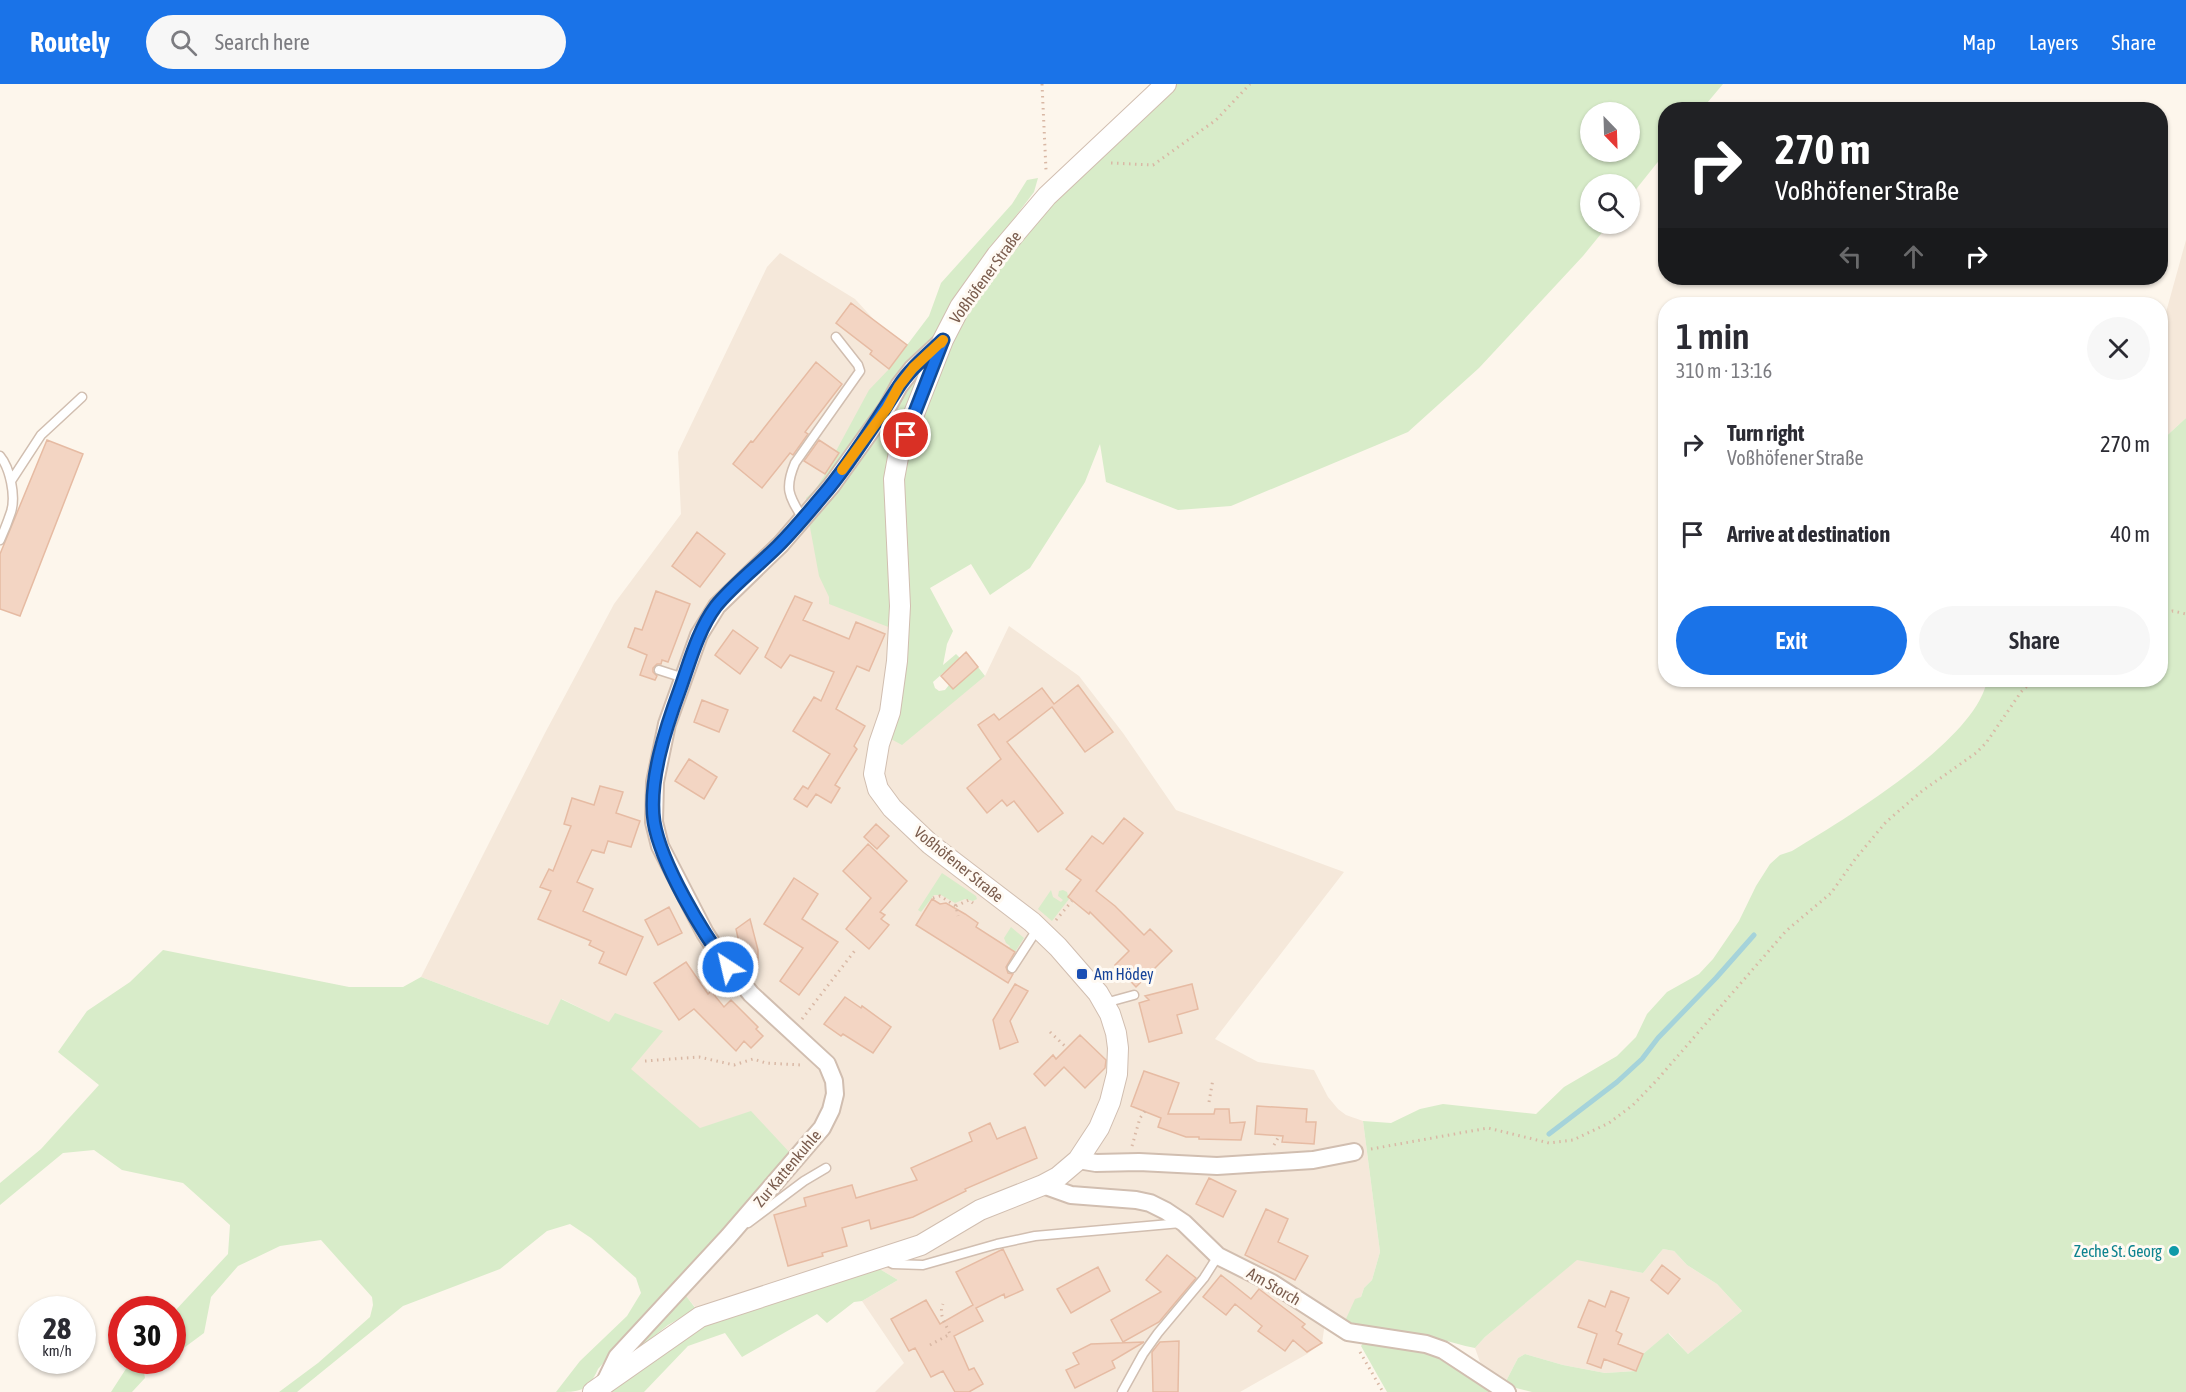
<!DOCTYPE html>
<html lang="en">
<head>
<meta charset="utf-8">
<style>
  :root { --surface:#fff; --page:#f7f7f7; --text:#2b2b33; --muted:#7c7c81; --accent:#1a73e8 }
  body { margin:0; font-family:"Asap Condensed",sans-serif; background:var(--page); color:var(--text); height:100vh; display:flex; flex-direction:column; font-size:22px; white-space:nowrap }
  * { box-sizing:border-box; margin:0 }
  p { font-size:20px; color:var(--muted) }
  .icon { flex:none; width:33px; height:33px; fill:none; stroke:currentColor; stroke-width:2; stroke-linecap:round; stroke-linejoin:round }
  .map { position:relative; flex:1; overflow:hidden }
  .panel { position:absolute; left:1658px; top:213px; width:510px; height:390px; display:flex; flex-direction:column; background:var(--surface); border-radius:24px; box-shadow:0 2px 4px #0004 }
  .panel>* { flex:none }
  .hud { position:absolute; left:1658px; top:18px; width:510px; height:183px; border-radius:24px; box-shadow:0 2px 4px #0004; background:#202124; color:#fff; overflow:hidden }
  .needle { width:39px; rotate:157deg }
  .fabs { position:absolute; left:1580px; top:18px; display:grid; gap:12px }
  .fabs a { display:grid; place-items:center; width:60px; height:60px; border-radius:50%; background:var(--surface); box-shadow:0 2px 4px #0004; font-size:30px }
  .speed { position:absolute; left:18px; top:1212px; display:flex; gap:12px; font-size:30px; font-weight:700; text-align:center }
  .speed>* { display:grid; place-content:center; width:78px; height:78px; border-radius:50%; background:var(--surface); box-shadow:0 2px 4px #0004; line-height:1 }
  .speed small { font-size:15px; font-weight:400 }
  .speed .limit { border:9px solid #d22; background:#fff; color:#111 }
  .pin { position:absolute; display:grid; place-items:center; width:51px; height:51px; color:#fff; margin:-26px; border:3px solid #fff; border-radius:50%; box-shadow:0 2px 6px #0007 }
  .me { position:absolute; width:66px; margin:-33px; rotate:325deg; stroke-linejoin:round; filter:drop-shadow(0 0 4px #0008) }
  .turn { display:flex; align-items:center; gap:21px; height:126px; padding:0 18px; font-size:27px }
  .turn .icon { width:78px; height:78px; stroke-width:2.5 }
  .turn b { display:block; font-size:42px; line-height:51px }
  .lanes { display:flex; align-items:center; height:57px; padding:0 18px; background:#0003; justify-content:center; gap:30px; direction:ltr }
  .lanes .off { opacity:.35 }
  .round { display:grid; place-items:center; flex:none; width:63px; height:63px; border-radius:32px; background:var(--page) }
  .summary { display:flex; align-items:center; justify-content:space-between; height:102px; padding:0 18px }
  h1 { font-size:36px; font-weight:600; line-height:45px }
  .button { display:flex; gap:12px; margin-top:auto; padding:12px 18px }
  .button a { flex:1; height:69px; border-radius:36px; background:var(--accent); color:#fff; font-size:24px; font-weight:600; line-height:69px; text-align:center }
  .button a+a { background:var(--page); color:var(--text) }
  ul { padding:0; list-style:none }
  li { display:flex; align-items:center; gap:18px; height:90px; padding:0 18px }
  li div { flex:1 }
  li b { display:block; font-size:22px }
  li em { font-style:normal }
  header { display:flex; align-items:center; gap:36px; box-sizing:border-box; height:84px; padding:0 30px; background:var(--accent); color:#fff }
  header strong { font-size:28px }
  nav { display:flex; gap:33px; margin-inline-start:auto; font-size:21px }
  .search { width:420px; height:54px; background:var(--page); display:flex; align-items:center; gap:15px; box-sizing:border-box; padding:0 21px; border-radius:33px; color:var(--muted); font-size:22px }
  .map>svg:first-child { display:block }
</style>
</head>
<body>
<header>
<strong>Routely</strong>
<div class="search"><svg class="icon" aria-label="search" viewBox="0 0 24 24"><circle cx="10" cy="10" r="6"/><path d="M15 15l6 6"/></svg>Search here</div>
<nav><a>Map</a><a>Layers</a><a>Share</a></nav>
</header>
<div class="map">
<svg width="2186" height="1308" viewBox="0 0 2186 1308">
  <rect width="100%" height="100%" fill="#fdf6ec"/>
  <!-- residential -->
  <path fill="#f5e8da" d="M 2186,156 L 2186,334 L 2160,358 L 2160,250 Z
    M 780,169 L 855,215 L 878,240 L 907,261 L 897,635 L 985,592 L 1009,542 L 1079,592 L 1123,649 L 1176,726 L 1344,788 L 1215,955 L 1258,978 L 1314,986 L 1328,1013 L 1338,1025 L 1346,1031 L 1363,1037 L 1380,1168 L 1372,1196 L 1364,1204 L 1361,1213 L 1345,1237 L 1325,1239 L 1322,1259 L 1307,1270 L 1240,1308 L 875,1308 L 904,1279 L 862,1217 L 898,1196 L 878,1184 L 705,1235 L 676,1200 L 700,1045 L 630,985 L 662,947 L 610,939 L 562,915 L 548,941 L 421,893 L 545,649 L 614,520 L 681,430 L 678,368 L 767,183 Z
    M 1663,1165 L 1674,1167 L 1687,1181 L 1717,1200 L 1742,1227 L 1688,1270 L 1669,1249 L 1643,1270 L 1636,1287 L 1605,1289 L 1563,1281 L 1525,1270 L 1518,1274 L 1504,1301 L 1491,1293 L 1480,1278 L 1475,1264 L 1485,1253 L 1577,1175 L 1643,1189 Z"/>
  <!-- green -->
  <path fill="#d8ecc9" fill-rule="evenodd" d="M 1175,0 L 1723,0 L 1702,25 L 1665,26 L 1665,69 L 1629,114 L 1629,100 L 1590,100 L 1590,140 L 1609,140 L 1583,172 L 1479,284 L 1408,348 L 1231,422 L 1178,426 L 1106,398 L 1100,360 L 1085,398 L 1030,484 L 990,511 L 971,480 L 930,504 L 953,547 L 947,560 L 943,581 L 956,570 L 960,574 L 933,598 L 935,604 L 939,607 L 945,606 L 949,601 L 953,605 L 978,583 L 985,592 L 902,661 L 891,655 L 897,635 L 903,396 L 906,374 L 961,232 L 1057,115 ZM 1590,28 L 1629,28 L 1629,68 L 1590,68 Z
    M 1038,94 L 1034,108 L 980,179 L 940,246 L 920,270 L 896,291 L 877,324 L 854,355 L 853,364 L 807,418 L 806,414 L 815,406 L 838,370 L 836,367 L 869,306 L 889,285 L 929,232 L 941,199 L 1012,120 L 1027,96 Z
    M 919,288 L 920,291 L 900,344 L 891,544 L 829,520 L 829,513 L 819,492 L 809,438 L 914,292 Z
    M 2186,334 L 2186,1308 L 1532,1308 L 1504,1301 L 1518,1274 L 1525,1270 L 1563,1281 L 1605,1289 L 1636,1287 L 1643,1270 L 1668,1249 L 1688,1270 L 1742,1227 L 1717,1200 L 1687,1181 L 1674,1167 L 1663,1165 L 1643,1189 L 1577,1176 L 1485,1253 L 1475,1264 C 1462,1262 1450,1257 1438,1255 C 1407,1250 1373,1252 1345,1237 L 1355,1215 L 1361,1213 L 1364,1204 L 1372,1196 L 1380,1168 L 1363,1037 L 1391,1039 L 1420,1025 L 1443,1020 L 1536,1030 L 1564,1003 L 1617,972 L 1636,953 L 1647,930 L 1667,908 L 1699,890 L 1713,875 L 1739,837 L 1756,802 L 1770,780 L 1780,771 L 1792,767 C 1843,736 1977,656 1987,596 L 2160,596 L 2160,358 Z
    M 942,789 L 976,812 L 977,815 L 973,817 L 965,815 L 955,819 L 941,811 L 934,811 L 921,828 L 918,826 Z
    M 1051,806 L 1053,813 L 1061,818 L 1063,816 L 1058,812 L 1059,807 L 1063,806 L 1067,808 L 1069,815 L 1052,837 L 1038,825 Z
    M 1011,843 L 1024,854 L 1015,868 L 1009,864 L 1010,862 L 1006,859 L 1004,854 Z
    M 163,866 L 349,903 L 403,903 L 421,893 L 548,941 L 561,915 L 609,938 L 615,929 L 663,947 L 631,985 L 700,1044 L 751,1027 L 791,1070 L 598,1285 C 588,1308 579,1308 556,1308 L 580,1277 L 627,1232 L 641,1209 L 636,1194 L 591,1154 L 570,1140 L 547,1147 L 500,1185 L 403,1222 L 297,1308 L 279,1308 L 318,1279 L 370,1233 L 373,1221 L 372,1213 L 321,1156 L 280,1162 L 238,1182 L 211,1213 L 204,1249 L 173,1272 L 173,1229 L 228,1170 L 230,1141 L 183,1099 L 122,1086 L 94,1066 L 63,1069 L 0,1121 L 0,1099 L 41,1065 L 99,1001 L 58,968 L 87,927 L 130,898 Z
    M 878,1184 L 898,1196 L 862,1217 L 854,1218 L 827,1239 L 817,1230 L 742,1273 L 725,1249 L 688,1262 L 644,1308 L 605,1308 L 705,1235 Z
    M 683,1208 L 696,1225 L 668,1241 L 633,1269 L 626,1268 Z
    M 1365,1257 L 1422,1263 L 1501,1308 L 1387,1308 L 1361,1262 Z
    M 131,1277 L 142,1277 L 145,1294 L 132,1308 L 111,1308 Z"/>
  <g fill="none" stroke-linecap="round" stroke-linejoin="round">
    <!-- stream -->
    <path stroke="#a5d3da" stroke-width="5" d="M 1549,1050 L 1617,998 L 1642,975 L 1658,954 L 1716,894 L 1754,851"/>
  </g>
  <!-- building -->
  <path fill="#f3d5c3" stroke="#e6bba3" stroke-width="1.5" d="M 851,219 L 907,261 L 889,285 L 870,270 L 872,267 L 836,239 Z
    M 816,278 L 842,300 L 805,348 L 808,350 L 793,371 L 790,369 L 762,404 L 733,380 L 751,357 L 753,358 Z
    M 47,356 L 83,370 L 20,532 L 0,525 L 0,470 Z
    M 819,356 L 839,369 L 825,390 L 804,377 Z
    M 697,448 L 725,470 L 700,503 L 672,482 Z
    M 656,507 L 690,520 L 668,578 L 662,576 L 661,580 L 657,580 L 653,584 L 653,588 L 657,592 L 655,596 L 640,591 L 647,571 L 628,563 L 635,544 L 642,546 Z
    M 795,512 L 812,519 L 803,536 L 849,555 L 856,538 L 885,550 L 869,587 L 857,582 L 836,625 L 865,642 L 854,662 L 857,665 L 835,701 L 840,704 L 831,719 L 816,710 L 807,723 L 794,715 L 803,702 L 808,705 L 830,670 L 793,647 L 814,613 L 821,617 L 834,588 L 790,571 L 781,584 L 765,573 Z
    M 733,546 L 758,564 L 740,590 L 715,571 Z
    M 966,568 L 978,583 L 953,605 L 941,592 Z
    M 1078,601 L 1113,648 L 1085,668 L 1052,623 L 1007,658 L 1063,729 L 1038,748 L 1014,717 L 1007,722 L 1002,716 L 987,729 L 967,704 L 1001,675 L 978,641 L 994,630 L 999,636 L 1042,604 L 1054,620 Z
    M 702,616 L 728,626 L 719,648 L 694,638 Z
    M 689,675 L 717,693 L 704,715 L 675,697 Z
    M 600,702 L 623,708 L 616,729 L 640,737 L 631,763 L 608,757 L 604,769 L 592,766 L 577,798 L 593,805 L 583,827 L 643,853 L 626,891 L 599,879 L 604,868 L 589,861 L 591,857 L 538,835 L 551,807 L 540,803 L 549,785 L 553,787 L 571,742 L 564,740 L 572,714 L 594,721 Z
    M 1124,734 L 1143,749 L 1096,807 L 1115,822 L 1144,851 L 1150,845 L 1172,867 L 1136,903 L 1115,881 L 1129,867 L 1090,828 L 1089,830 L 1068,813 L 1081,796 L 1066,785 L 1092,752 L 1103,760 Z
    M 876,740 L 889,752 L 877,765 L 864,753 Z
    M 868,760 L 907,797 L 880,828 L 885,831 L 881,835 L 889,841 L 869,865 L 846,845 L 871,814 L 843,787 Z
    M 794,794 L 818,810 L 802,835 L 838,858 L 799,911 L 780,897 L 803,864 L 764,840 Z
    M 932,815 L 940,820 L 946,819 L 965,830 L 978,839 L 976,843 L 1015,868 L 1006,883 L 1008,889 L 1013,890 L 1008,899 L 916,841 Z
    M 669,823 L 682,849 L 658,861 L 645,836 Z
    M 750,835 L 758,866 L 758,882 L 730,865 L 740,863 L 736,845 Z
    M 686,878 L 708,910 L 711,907 L 724,923 L 731,916 L 758,943 L 756,945 L 763,952 L 751,964 L 744,957 L 736,967 L 694,925 L 679,936 L 654,899 Z
    M 1015,900 L 1028,907 L 1010,937 L 1018,958 L 1000,965 L 993,936 Z
    M 1192,900 L 1198,925 L 1177,931 L 1182,949 L 1149,958 L 1139,919 L 1149,916 L 1145,912 Z
    M 845,913 L 861,924 L 862,922 L 891,943 L 873,969 L 843,950 L 841,952 L 824,940 Z
    M 1080,951 L 1106,976 L 1105,984 L 1085,1004 L 1064,983 L 1045,1002 L 1034,990 L 1053,971 L 1056,975 Z
    M 1144,987 L 1179,999 L 1168,1030 L 1214,1030 L 1215,1025 L 1229,1025 L 1230,1039 L 1245,1038 L 1241,1056 L 1199,1055 L 1199,1053 L 1186,1053 L 1158,1043 L 1161,1034 L 1131,1022 Z
    M 1257,1022 L 1307,1025 L 1306,1038 L 1316,1038 L 1314,1060 L 1282,1058 L 1283,1052 L 1255,1050 Z
    M 990,1039 L 997,1055 L 1025,1043 L 1037,1074 L 965,1105 L 966,1107 L 913,1133 L 871,1145 L 869,1136 L 842,1144 L 847,1162 L 822,1169 L 823,1172 L 788,1182 L 774,1131 L 806,1122 L 804,1114 L 852,1101 L 856,1114 L 917,1096 L 911,1084 L 972,1057 L 969,1049 Z
    M 1209,1094 L 1236,1107 L 1223,1133 L 1196,1120 Z
    M 1266,1125 L 1288,1135 L 1278,1158 L 1308,1172 L 1295,1196 L 1245,1171 Z
    M 1003,1165 L 1023,1206 L 1005,1214 L 1004,1210 L 976,1224 L 983,1237 L 954,1252 L 969,1286 L 974,1284 L 983,1300 L 969,1308 L 955,1308 L 943,1287 L 931,1293 L 915,1264 L 909,1267 L 891,1235 L 926,1216 L 940,1240 L 973,1221 L 956,1188 Z
    M 1167,1171 L 1196,1194 L 1159,1238 L 1123,1258 L 1111,1236 L 1161,1208 L 1146,1196 Z
    M 1662,1181 L 1680,1195 L 1668,1210 L 1651,1196 Z
    M 1098,1183 L 1110,1207 L 1071,1229 L 1057,1205 Z
    M 1221,1191 L 1251,1215 L 1259,1205 L 1305,1240 L 1302,1243 L 1322,1259 L 1307,1268 L 1293,1256 L 1285,1267 L 1258,1247 L 1262,1242 L 1235,1220 L 1226,1231 L 1203,1213 Z
    M 1611,1207 L 1629,1214 L 1616,1247 L 1622,1250 L 1618,1260 L 1643,1270 L 1636,1287 L 1604,1275 L 1601,1284 L 1587,1279 L 1597,1250 L 1578,1243 L 1589,1216 L 1605,1223 Z
    M 1179,1257 L 1178,1308 L 1153,1308 L 1152,1268 L 1160,1258 Z
    M 1144,1258 L 1112,1277 L 1115,1284 L 1075,1304 L 1066,1286 L 1079,1280 L 1073,1269 L 1091,1260 Z"/>
  <g fill="none" stroke-linecap="round" stroke-linejoin="round">
    <defs>
      <path id="service" d="M 0,372 C 10,384 16,412 11,428 C 8,437 4,447 0,456
        M 11,397 L 41,351 L 82,313
        M 803,435 C 789,412 784,405 795,379 L 860,287 L 858,281 L 836,253
        M 659,586 L 684,594
        M 1012,884 L 1038,844
        M 1105,919 L 1134,911
        M 748,1139 L 804,1097 L 826,1084
        M 885,1176 L 893,1180 L 923,1181 L 997,1160 L 1035,1152 L 1181,1139
        M 1122,1308 L 1143,1270 L 1158,1249 L 1204,1194 L 1218,1172"/>
      <path id="minor" d="M 1078,1076 L 1096,1079 L 1139,1078 L 1217,1082 L 1313,1076 L 1354,1068
        M 1043,1101 L 1071,1111 L 1136,1116 L 1150,1119 L 1166,1127 L 1184,1139 L 1218,1172 L 1272,1199 L 1348,1248 L 1426,1260 L 1443,1266 L 1507,1308
        M 605,1298 L 617,1273 L 728,1153 L 822,1044 L 831,1026 L 835,1010 L 834,997 L 827,980 L 751,910 L 718,869 L 705,849 L 660,762 L 654,738 L 655,698 L 667,640 L 699,551 L 717,522 L 781,460 L 831,402 L 887,324 L 899,302 L 913,284 L 942,257"/>
      <path id="tertiary" d="M 593,1308 L 700,1233 L 921,1161 L 980,1126 L 1043,1101 L 1058,1093 L 1078,1076 L 1099,1044 L 1110,1018 L 1117,990 L 1118,964 L 1116,949 L 1110,930 L 1098,909 L 1058,863 L 1032,838 L 930,760 L 892,724 L 878,705 L 874,690 L 879,660 L 890,628 L 897,577 L 900,522 L 894,395 L 899,368 L 943,256 L 960,223 L 997,171 L 1047,112 L 1166,0"/>
    </defs>
    <!-- service casing -->
    <use href="#service" stroke="#d1beb0" stroke-width="11"/>
    <!-- minor casing -->
    <use href="#minor" stroke="#d1beb0" stroke-width="20"/>
    <!-- tertiary casing -->
    <use href="#tertiary" stroke="#d1beb0" stroke-width="22"/>
    <!-- path -->
    <path stroke="#d9b8a5" stroke-width="3" stroke-dasharray="1.5 4.5" stroke-linecap="butt" d="M 1042,0 L 1046,86
      M 1111,79 L 1153,81 L 1216,36 L 1250,0
      M 2160,530 L 2173,527 L 2186,530
      M 933,814 L 940,812 L 956,822 L 958,832
      M 956,822 L 969,816 L 973,819
      M 1056,836 L 1072,817
      M 802,935 L 856,865
      M 1050,948 L 1067,964
      M 645,977 L 699,973 L 734,981 L 753,975 L 766,979 L 802,981
      M 1209,1018 L 1213,995
      M 1274,1061 L 1279,1052
      M 1132,1062 L 1140,1034 L 1145,1027
      M 1371,1065 L 1488,1044 L 1549,1059 L 1573,1056 L 1609,1039 L 1633,1021 L 1657,996 L 1786,847 L 1831,809 L 1856,774 L 1886,738 L 1922,707 L 1976,669 L 1986,659 L 2021,608 L 2033,596
      M 930,1261 L 950,1250 C 946,1240 938,1231 943,1220
      M 1360,1268 L 1383,1308"/>
    <!-- service -->
    <use href="#service" stroke="#fff" stroke-width="8"/>
    <!-- minor -->
    <use href="#minor" stroke="#fff" stroke-width="16"/>
    <!-- tertiary -->
    <use href="#tertiary" stroke="#fff" stroke-width="20"/>
  </g>
  <g fill="none" stroke-linecap="round" stroke-linejoin="round">
    <defs>
      <path id="route" d="M 728,883 C 702,848 661,780 654,738 C 648,697 666,643 680,605 C 690,577 698,546 716,522 C 732,502 760,480 778,462 C 796,444 813,423 829,404 C 855,372 877,336 899,302 C 910,285 927,271 943,256 L 906,351"/>
    </defs>
    <!-- route casing -->
    <use href="#route" stroke="#114b97" stroke-width="15"/>
    <!-- route -->
    <use href="#route" stroke="#1a73e8" stroke-width="10"/>
    <!-- slow -->
    <path stroke="#f59e0b" stroke-width="10" d="M 842,386 L 887,324 L 899,302 L 913,284 L 943,256 L 941,259"/>
  </g>
  <!-- markers -->
  <rect fill="#1a4fb4" stroke="#fffaf3" stroke-width="2" x="1076" y="884" width="12" height="12" rx="3"/>
  <circle fill="#0f9aa8" stroke="#fffaf3" stroke-width="2" cx="2174" cy="1167" r="6"/>
  <g text-anchor="middle" stroke-width="6" stroke-linejoin="round" paint-order="stroke">
    <!-- street labels -->
    <g font-size="16" fill="#7a5c4d" stroke="#fffaf3">
      <text transform="translate(985 193) rotate(-54)" y="6">Voßhöfener Straße</text>
      <text transform="translate(959 780) rotate(39)" y="6">Voßhöfener Straße</text>
      <text transform="translate(787 1084) rotate(-50)" y="6">Zur Kattenkuhle</text>
      <text transform="translate(1274 1202) rotate(30)" y="6">Am Storch</text>
    </g>
    <!-- transit labels -->
    <g font-size="16" fill="#164399" stroke="#fffaf3" text-anchor="start">
      <text x="1094" y="896">Am Hödey</text>
    </g>
    <!-- culture labels -->
    <g font-size="16" fill="#0d838f" stroke="#fffaf3" text-anchor="end">
      <text x="2162" y="1173">Zeche St. Georg</text>
    </g>
  </g>
</svg>
<div class="fabs">
<a><svg class="needle" viewBox="-14 -14 28 28"><path d="M0-13l5 13h-10z" fill="#e53935"/><path d="M0 13l5-13h-10z" fill="#7c7c81"/></svg></a>
<a><svg class="icon" aria-label="search" viewBox="0 0 24 24"><circle cx="10" cy="10" r="6"/><path d="M15 15l6 6"/></svg></a>
</div>
<div class="speed"><div>28<small>km/h</small></div><div class="limit">30</div></div>
<div class="pin" style="left:906px;top:351px;background:#d93025"><svg class="icon" aria-label="arrive" viewBox="0 0 24 24"><path d="M6 21V4h12l-3 4 3 4H6"/></svg></div>
<svg class="me" style="left:728px;top:883px" viewBox="-20 -20 40 40"><circle r="17" fill="#1a73e8" stroke="#fff" stroke-width="3"/><path d="M0-11L8 9 0 5-8 9z" fill="#fff"/></svg>
<div class="hud">
<div class="turn"><svg class="icon" aria-label="right" viewBox="0 0 24 24"><path d="M7 20v-9h11M14 6l5 5-5 5"/></svg><div><b>270 m</b>Voßhöfener Straße</div></div>
<div class="lanes"><svg class="icon off" aria-label="left" viewBox="0 0 24 24"><path d="M17 20v-9H6M10 6l-5 5 5 5"/></svg><svg class="icon off" aria-label="ahead" viewBox="0 0 24 24"><path d="M12 20V5M6 11l6-6 6 6"/></svg><svg class="icon" aria-label="right" viewBox="0 0 24 24"><path d="M7 20v-9h11M14 6l5 5-5 5"/></svg></div>
</div>
<section class="panel">
<div class="summary"><div><h1>1 min</h1><p>310 m · 13:16</p></div><a class="round"><svg class="icon" aria-label="close" viewBox="0 0 24 24"><path d="M6 6l12 12M18 6L6 18"/></svg></a></div>
<ul>
<li><svg class="icon" aria-label="right" viewBox="0 0 24 24"><path d="M7 20v-9h11M14 6l5 5-5 5"/></svg><div><b>Turn right</b><p>Voßhöfener Straße</p></div><em>270 m</em></li>
<li><svg class="icon" aria-label="arrive" viewBox="0 0 24 24"><path d="M6 21V4h12l-3 4 3 4H6"/></svg><div><b>Arrive at destination</b></div><em>40 m</em></li>
</ul>
<div class="button"><a>Exit</a><a>Share</a></div>
</section>
</div>
</body>
</html>
